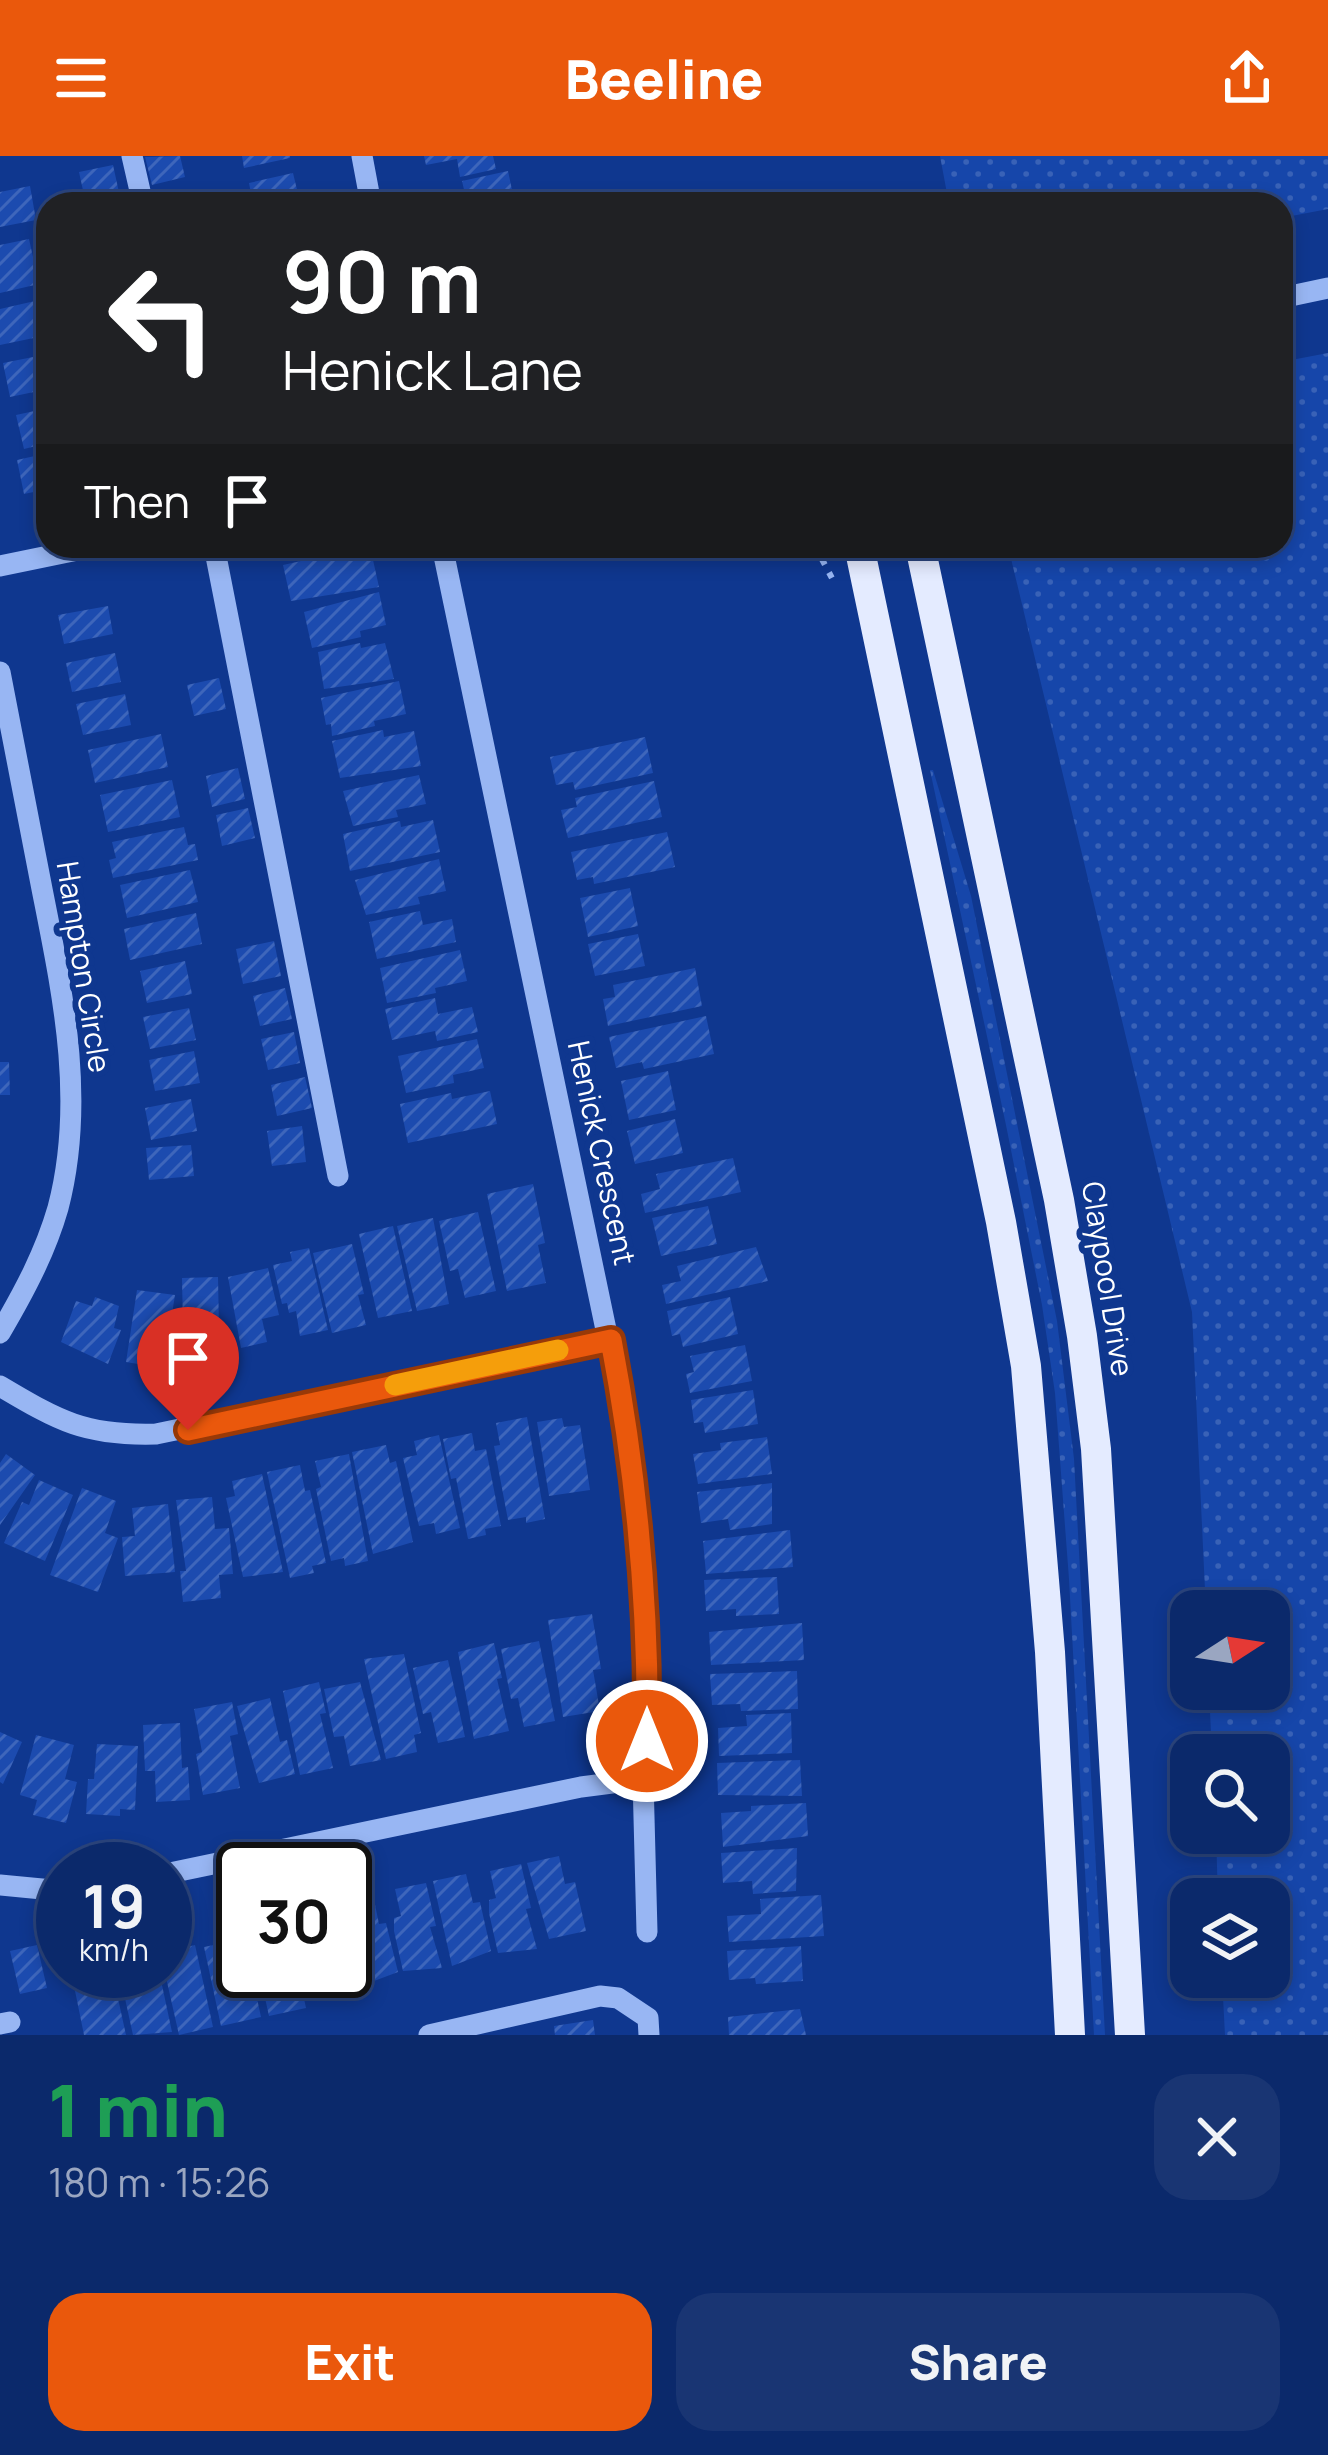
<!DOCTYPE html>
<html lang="en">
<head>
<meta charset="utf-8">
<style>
  :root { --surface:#0b296b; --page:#193573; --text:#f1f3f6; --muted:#9aa6c1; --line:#2b457e; --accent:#ea580c }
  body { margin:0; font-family:Manrope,sans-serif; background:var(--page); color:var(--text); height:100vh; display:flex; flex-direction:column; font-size:45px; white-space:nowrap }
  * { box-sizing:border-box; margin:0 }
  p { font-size:39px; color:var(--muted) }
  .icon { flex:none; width:66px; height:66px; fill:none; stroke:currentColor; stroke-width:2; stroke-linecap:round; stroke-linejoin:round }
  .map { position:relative; height:1879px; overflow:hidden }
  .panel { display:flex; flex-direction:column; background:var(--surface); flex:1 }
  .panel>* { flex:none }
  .hud { position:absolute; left:36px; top:36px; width:1257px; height:366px; border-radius:36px; box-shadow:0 6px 18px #0003,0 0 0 3px var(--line); background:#202124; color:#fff; overflow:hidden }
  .needle { width:78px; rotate:78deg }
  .buttons { position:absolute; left:1170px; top:1434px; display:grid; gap:24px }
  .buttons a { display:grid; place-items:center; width:120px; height:120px; border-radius:24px; background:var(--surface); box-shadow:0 6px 18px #0003,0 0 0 3px var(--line); font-size:60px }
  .speed { position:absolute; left:36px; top:1686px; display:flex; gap:24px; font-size:60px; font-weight:700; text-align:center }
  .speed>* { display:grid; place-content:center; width:156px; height:156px; border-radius:50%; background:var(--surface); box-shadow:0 6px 18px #0003,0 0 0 3px var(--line); line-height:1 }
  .speed small { font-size:30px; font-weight:400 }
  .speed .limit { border:6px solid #111; border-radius:18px; background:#fff; color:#111 }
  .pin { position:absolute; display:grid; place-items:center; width:102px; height:102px; color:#fff; margin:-123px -51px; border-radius:50% 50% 50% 0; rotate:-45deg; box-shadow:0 0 12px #0007 }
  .pin .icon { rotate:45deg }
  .me { position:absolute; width:132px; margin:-66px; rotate:0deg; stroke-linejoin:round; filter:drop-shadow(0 0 9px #0008) }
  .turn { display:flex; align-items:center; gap:42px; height:252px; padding:0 48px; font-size:54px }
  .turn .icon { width:156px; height:156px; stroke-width:2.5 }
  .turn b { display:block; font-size:84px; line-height:102px }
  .then { display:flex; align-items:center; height:114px; padding:0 48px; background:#0003; gap:24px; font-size:45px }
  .round { display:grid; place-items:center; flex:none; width:126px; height:126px; border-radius:36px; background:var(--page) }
  .overview { display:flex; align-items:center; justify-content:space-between; height:204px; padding:0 48px }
  h1 { font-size:72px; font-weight:800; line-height:90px; color:#1e9e55 }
  .primary-button { display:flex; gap:24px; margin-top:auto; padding:24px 48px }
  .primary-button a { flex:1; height:138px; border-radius:36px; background:var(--accent); color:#fff; font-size:48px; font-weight:800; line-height:138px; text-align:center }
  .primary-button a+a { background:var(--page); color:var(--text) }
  header { display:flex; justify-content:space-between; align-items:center; height:156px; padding:0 48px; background:var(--accent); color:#fff; font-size:54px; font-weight:800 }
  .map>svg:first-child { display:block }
</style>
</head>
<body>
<header><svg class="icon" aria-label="menu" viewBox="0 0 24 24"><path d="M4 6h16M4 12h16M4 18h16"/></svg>Beeline<svg class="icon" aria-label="share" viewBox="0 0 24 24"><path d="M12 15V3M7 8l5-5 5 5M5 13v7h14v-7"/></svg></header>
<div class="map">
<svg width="1328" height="1879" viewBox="0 0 1328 1879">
  <defs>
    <pattern id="grass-dots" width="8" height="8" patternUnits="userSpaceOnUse" patternTransform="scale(3)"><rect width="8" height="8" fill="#1646aa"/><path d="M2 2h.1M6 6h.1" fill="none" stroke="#3962b7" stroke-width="1.8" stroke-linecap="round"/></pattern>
    <pattern id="building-hatch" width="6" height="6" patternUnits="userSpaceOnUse" patternTransform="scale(3)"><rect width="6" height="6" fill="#1c4baf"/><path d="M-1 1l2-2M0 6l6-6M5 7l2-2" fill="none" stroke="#3e66bb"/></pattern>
  </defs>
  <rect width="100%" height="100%" fill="#0f378f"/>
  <!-- grass -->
  <path fill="url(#grass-dots)" d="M 940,0 L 1328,0 L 1328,53 L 1281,62 L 1281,48 L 949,48 Z
    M 1328,197 L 1328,1879 L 1225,1879 L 1222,1821 L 1269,1821 L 1269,1743 L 1218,1743 L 1216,1677 L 1269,1677 L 1269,1599 L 1212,1599 L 1209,1533 L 1269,1533 L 1269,1455 L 1206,1455 L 1192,1156 L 1008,390 L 1281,390 L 1281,206 Z
    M 930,614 L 933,614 L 971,740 L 1057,1165 L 1074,1303 L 1105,1879 L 1094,1879 L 1069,1423 L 1055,1237 L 1042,1149 L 1006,969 Z"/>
  <!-- building -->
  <path fill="url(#building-hatch)" d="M 180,0 L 185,21 L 152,29 L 145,1 Z
    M 242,0 L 290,0 L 290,2 L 244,12 Z
    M 424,0 L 493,0 L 496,13 L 460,21 L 457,3 L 426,9 Z
    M 113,9 L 120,41 L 86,48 L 79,16 Z
    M 508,15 L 515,48 L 428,48 L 465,38 L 462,25 Z
    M 293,17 L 300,46 L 253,48 L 249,27 Z
    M 30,30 L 36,64 L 0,71 L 0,36 Z
    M 29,83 L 39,128 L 0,137 L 0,89 Z
    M 48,142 L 48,179 L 0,189 L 0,153 Z
    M 48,198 L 48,233 L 10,241 L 3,207 Z
    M 48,252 L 48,287 L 24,293 L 16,259 Z
    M 48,297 L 48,333 L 24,338 L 17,304 Z
    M 371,395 L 379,431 L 291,445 L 283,409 L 337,397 L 338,402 Z
    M 379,436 L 386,469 L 360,475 L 361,481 L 312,492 L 304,456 Z
    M 108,450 L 113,478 L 64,488 L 58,459 Z
    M 360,487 L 361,492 L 385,487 L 394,523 L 324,533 L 318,496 Z
    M 115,497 L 121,526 L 72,536 L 66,507 Z
    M 219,522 L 226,553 L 194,560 L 187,529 Z
    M 399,525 L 406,558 L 374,565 L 375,570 L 332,580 L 331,568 L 326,569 L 321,542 Z
    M 125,538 L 131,569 L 83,579 L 76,548 Z
    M 383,574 L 384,581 L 414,575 L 421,610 L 340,622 L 332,585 Z
    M 161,578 L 168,611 L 95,627 L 88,594 Z
    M 645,581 L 653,617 L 575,634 L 573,626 L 556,629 L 550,601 Z
    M 238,612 L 245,643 L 212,651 L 206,620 Z
    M 419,619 L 426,648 L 396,654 L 398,661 L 353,670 L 343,635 Z
    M 172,624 L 180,661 L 108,676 L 100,639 Z
    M 654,625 L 662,661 L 568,682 L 561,654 L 577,651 L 575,642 Z
    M 248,652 L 255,682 L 222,690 L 216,659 Z
    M 433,664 L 440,696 L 350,715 L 343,678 L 400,665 L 401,671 Z
    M 184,671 L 188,689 L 195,688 L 198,704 L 113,722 L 109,704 L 116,702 L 112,686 Z
    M 667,676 L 675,711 L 594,728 L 593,721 L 577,724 L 571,696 Z
    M 439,703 L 446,735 L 418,741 L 420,748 L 366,759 L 355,724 Z
    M 190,714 L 198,746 L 127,762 L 120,729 Z
    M 630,732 L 638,770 L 588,781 L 580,742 Z
    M 420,755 L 423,769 L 452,763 L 456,786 L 377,803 L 369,766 Z
    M 196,757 L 202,788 L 130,804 L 124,773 Z
    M 638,778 L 645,810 L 595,820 L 588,788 Z
    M 274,785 L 281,820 L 243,828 L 236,793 Z
    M 460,794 L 467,825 L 435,832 L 436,837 L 387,847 L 380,812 Z
    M 185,805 L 192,838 L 147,847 L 140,815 Z
    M 695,812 L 702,850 L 608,870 L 603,843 L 615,841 L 613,829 Z
    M 285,832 L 292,863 L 260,870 L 253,840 Z
    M 435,842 L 438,858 L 472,851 L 478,876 L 437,885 L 435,875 L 392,884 L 385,853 Z
    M 189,852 L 196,884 L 150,893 L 143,861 Z
    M 706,860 L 714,898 L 644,913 L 642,906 L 616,912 L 609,881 Z
    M 294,876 L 300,907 L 268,914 L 261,883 Z
    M 477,883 L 484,912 L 453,919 L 454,927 L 406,937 L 398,900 Z
    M 194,895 L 200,927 L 155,935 L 149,904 Z
    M 0,906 L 9,906 L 10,939 L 0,939 Z
    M 668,915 L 676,954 L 629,964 L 621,925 Z
    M 305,921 L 312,952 L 277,960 L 271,929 Z
    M 490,935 L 497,968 L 408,987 L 400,948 L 451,937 L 452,943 Z
    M 191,943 L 197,975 L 151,984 L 145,952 Z
    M 675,963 L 683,997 L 635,1008 L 627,975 Z
    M 302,970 L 306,1006 L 272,1010 L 267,975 Z
    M 191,989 L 194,1020 L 149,1024 L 146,992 Z
    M 733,1002 L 741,1036 L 645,1057 L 641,1038 L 660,1033 L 656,1018 Z
    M 533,1028 L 545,1087 L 538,1089 L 546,1127 L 507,1135 L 487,1038 Z
    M 708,1050 L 717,1088 L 661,1100 L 652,1062 Z
    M 478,1056 L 496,1135 L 465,1142 L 458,1113 L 450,1115 L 439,1065 Z
    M 433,1062 L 449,1148 L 417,1155 L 397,1070 Z
    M 393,1070 L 412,1155 L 378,1162 L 359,1078 Z
    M 352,1088 L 364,1138 L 358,1139 L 366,1169 L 332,1177 L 313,1097 Z
    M 756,1091 L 768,1125 L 666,1148 L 662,1129 L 681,1125 L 677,1110 Z
    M 309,1092 L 328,1174 L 300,1180 L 296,1155 L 289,1157 L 287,1147 L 282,1148 L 273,1109 L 292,1105 L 290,1096 Z
    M 268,1112 L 279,1159 L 262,1163 L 267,1186 L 241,1192 L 228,1121 Z
    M 218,1121 L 219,1173 L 227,1172 L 227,1195 L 194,1196 L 193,1172 L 183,1172 L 182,1122 Z
    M 137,1134 L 175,1139 L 167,1190 L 148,1187 L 144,1209 L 126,1206 Z
    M 95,1141 L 119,1150 L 114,1172 L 121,1174 L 108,1208 L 61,1186 L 76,1145 L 92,1150 Z
    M 730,1141 L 738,1178 L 683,1191 L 680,1178 L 672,1180 L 667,1155 Z
    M 745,1189 L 752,1225 L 690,1237 L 686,1218 L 694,1216 L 690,1200 Z
    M 753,1234 L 758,1268 L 705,1277 L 703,1266 L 694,1267 L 691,1244 Z
    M 527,1261 L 545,1363 L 526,1367 L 526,1361 L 508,1364 L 494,1290 L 500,1289 L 496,1267 Z
    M 562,1262 L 564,1271 L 580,1269 L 590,1334 L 549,1340 L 537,1266 Z
    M 472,1277 L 475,1295 L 486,1293 L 501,1370 L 485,1373 L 486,1379 L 468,1383 L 456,1322 L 451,1323 L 443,1283 Z
    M 439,1279 L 460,1372 L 436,1378 L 434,1367 L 419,1370 L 403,1302 L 417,1299 L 414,1285 Z
    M 767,1281 L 772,1318 L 698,1328 L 693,1298 L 721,1294 L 720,1287 Z
    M 386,1289 L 390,1307 L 396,1305 L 413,1386 L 373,1398 L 352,1296 Z
    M 6,1298 L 35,1319 L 0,1369 L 0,1307 Z
    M 349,1298 L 368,1405 L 345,1410 L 344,1402 L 331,1405 L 316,1333 L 321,1331 L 315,1305 Z
    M 300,1309 L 305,1335 L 310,1334 L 326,1407 L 312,1410 L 314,1417 L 290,1422 L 267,1316 Z
    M 262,1318 L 283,1416 L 243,1421 L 226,1342 L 235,1340 L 232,1325 Z
    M 39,1324 L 73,1339 L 45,1405 L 4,1387 L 22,1346 L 29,1349 Z
    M 772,1327 L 772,1368 L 730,1374 L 728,1363 L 701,1367 L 697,1336 Z
    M 82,1332 L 116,1345 L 105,1377 L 118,1382 L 98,1436 L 50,1419 Z
    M 212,1341 L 215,1373 L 229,1372 L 233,1418 L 219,1419 L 221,1442 L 183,1446 L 180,1415 L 186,1415 L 176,1344 Z
    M 168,1348 L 175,1416 L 125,1420 L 122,1381 L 135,1380 L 132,1352 Z
    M 790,1374 L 793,1411 L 706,1418 L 703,1385 Z
    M 777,1421 L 779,1458 L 736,1460 L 736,1453 L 706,1455 L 704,1424 Z
    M 592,1458 L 601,1513 L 593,1514 L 600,1555 L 563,1561 L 548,1464 Z
    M 802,1467 L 804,1504 L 711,1509 L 709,1476 Z
    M 539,1485 L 555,1565 L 524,1571 L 518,1542 L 511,1543 L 501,1493 Z
    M 494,1487 L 502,1522 L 497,1523 L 509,1575 L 474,1583 L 458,1496 Z
    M 404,1498 L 421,1577 L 414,1579 L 417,1596 L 386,1603 L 364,1503 Z
    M 448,1504 L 465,1581 L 438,1587 L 431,1556 L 423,1558 L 413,1512 Z
    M 797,1515 L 798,1553 L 741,1555 L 740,1548 L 712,1549 L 710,1518 Z
    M 319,1526 L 326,1557 L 320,1558 L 333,1612 L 300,1619 L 283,1535 Z
    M 360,1526 L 381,1604 L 350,1610 L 344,1580 L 334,1581 L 324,1533 Z
    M 270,1542 L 280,1586 L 287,1584 L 295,1618 L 259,1627 L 237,1550 Z
    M 232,1546 L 238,1578 L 230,1580 L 240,1632 L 203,1639 L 196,1598 L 202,1596 L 194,1553 Z
    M 791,1557 L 792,1597 L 719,1600 L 718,1572 L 747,1570 L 746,1559 Z
    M 180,1567 L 182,1612 L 188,1611 L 190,1644 L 156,1646 L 155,1615 L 145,1615 L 143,1569 Z
    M 0,1576 L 22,1586 L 3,1628 L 0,1626 Z
    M 36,1579 L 74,1589 L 65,1623 L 77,1626 L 66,1667 L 33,1659 L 37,1644 L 20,1639 Z
    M 97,1588 L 138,1590 L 135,1654 L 120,1653 L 120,1660 L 86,1658 L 88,1623 L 94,1623 Z
    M 800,1604 L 802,1640 L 718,1639 L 717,1607 Z
    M 806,1647 L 808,1680 L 723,1691 L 721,1657 L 751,1655 L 751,1650 Z
    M 797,1692 L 796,1735 L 753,1738 L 752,1725 L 723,1727 L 721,1697 Z
    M 559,1700 L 565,1728 L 575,1726 L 586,1775 L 549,1783 L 527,1707 Z
    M 521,1708 L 531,1752 L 526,1753 L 537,1793 L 498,1797 L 489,1757 L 489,1744 L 496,1742 L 490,1715 Z
    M 466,1718 L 473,1747 L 480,1746 L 491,1795 L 452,1810 L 433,1725 Z
    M 426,1727 L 436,1770 L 430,1771 L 442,1812 L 403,1815 L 394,1775 L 394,1762 L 401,1760 L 395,1733 Z
    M 373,1739 L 379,1768 L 386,1767 L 398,1816 L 358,1831 L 345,1770 L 345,1745 Z
    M 821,1739 L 824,1780 L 729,1786 L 727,1760 L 761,1758 L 760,1743 Z
    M 241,1766 L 243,1815 L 251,1815 L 261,1861 L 221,1870 L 204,1791 L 223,1787 L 220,1771 Z
    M 183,1777 L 187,1791 L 195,1789 L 213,1871 L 179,1879 L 165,1817 L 165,1781 Z
    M 37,1789 L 47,1832 L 20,1838 L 10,1795 Z
    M 801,1790 L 803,1825 L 756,1828 L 755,1822 L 729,1824 L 727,1795 Z
    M 71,1815 L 112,1815 L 126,1879 L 84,1879 Z
    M 119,1815 L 159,1815 L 172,1876 L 133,1879 Z
    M 259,1815 L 298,1815 L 306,1852 L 269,1860 Z
    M 305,1815 L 342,1815 L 349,1833 L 309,1836 Z
    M 800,1853 L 806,1879 L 729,1879 L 728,1861 Z
    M 593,1864 L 595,1879 L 555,1879 L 554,1870 Z"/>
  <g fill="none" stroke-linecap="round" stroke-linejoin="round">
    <!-- path -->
    <path stroke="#98b6f3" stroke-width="6" stroke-dasharray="6 9" stroke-linecap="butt" d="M 815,390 L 833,424"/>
    <!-- minor -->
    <path stroke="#98b6f3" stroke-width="21" d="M 132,0 L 143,48
      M 362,0 L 371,48
      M 1281,142 L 1328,132
      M 214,390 L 338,1020
      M 0,410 L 97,390
      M 0,516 C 14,588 28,661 42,733 C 63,839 86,945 58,1052 C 45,1097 24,1136 0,1177
      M 0,1230 C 59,1265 85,1280 156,1278 L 611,1184
      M 643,1623 L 647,1776
      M 165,1718 L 581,1631 L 643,1623 L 647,1585 L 646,1480 L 627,1274 L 442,390
      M 0,1729 L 63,1735
      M 0,1868 L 10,1866
      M 429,1879 L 600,1840 L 618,1842 L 648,1862 L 649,1879"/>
    <!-- major -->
    <path stroke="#e4ebff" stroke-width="30" d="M 859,390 L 1001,1066 L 1026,1210 L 1050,1496 L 1070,1879
      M 920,390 L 1059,1044 L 1082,1180 L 1096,1293 L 1130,1879"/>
  </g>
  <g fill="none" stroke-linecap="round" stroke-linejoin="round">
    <defs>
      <path id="route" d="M 188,1274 L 611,1184 C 636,1315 649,1451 647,1585"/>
    </defs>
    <!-- route casing -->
    <use href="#route" stroke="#983908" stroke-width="30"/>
    <!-- route -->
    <use href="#route" stroke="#ea580c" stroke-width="21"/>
    <!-- slow -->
    <path stroke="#f59e0b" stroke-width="21" d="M 395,1229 L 558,1194"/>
  </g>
  <g text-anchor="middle" stroke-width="12" stroke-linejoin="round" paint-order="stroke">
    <!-- street labels -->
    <g font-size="30" fill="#fff" stroke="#0f378f">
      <text transform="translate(83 811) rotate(81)" y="10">Hampton Circle</text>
      <text transform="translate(601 997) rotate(78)" y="10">Henick Crescent</text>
      <text transform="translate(1107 1123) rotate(81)" y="10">Claypool Drive</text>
    </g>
  </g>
</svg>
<div class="buttons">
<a><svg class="needle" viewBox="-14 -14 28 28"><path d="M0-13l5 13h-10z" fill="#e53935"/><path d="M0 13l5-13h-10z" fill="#9aa6c1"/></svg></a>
<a><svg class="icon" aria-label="search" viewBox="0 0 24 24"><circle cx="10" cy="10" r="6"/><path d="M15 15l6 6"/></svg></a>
<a><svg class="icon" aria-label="layers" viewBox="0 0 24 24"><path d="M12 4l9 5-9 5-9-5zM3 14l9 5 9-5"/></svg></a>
</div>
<div class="speed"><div>19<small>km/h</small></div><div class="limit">30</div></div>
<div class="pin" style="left:188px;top:1274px;background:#d93025"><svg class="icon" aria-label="arrive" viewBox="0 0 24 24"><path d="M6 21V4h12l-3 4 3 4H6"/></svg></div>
<svg class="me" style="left:647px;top:1585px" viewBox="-20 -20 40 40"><circle r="17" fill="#ea580c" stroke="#fff" stroke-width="3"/><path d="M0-11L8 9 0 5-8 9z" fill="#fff"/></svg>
<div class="hud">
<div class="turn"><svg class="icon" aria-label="left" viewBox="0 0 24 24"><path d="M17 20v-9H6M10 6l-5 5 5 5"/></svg><div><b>90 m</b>Henick Lane</div></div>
<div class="then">Then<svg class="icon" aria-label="arrive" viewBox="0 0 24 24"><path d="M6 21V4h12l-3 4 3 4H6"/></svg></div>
</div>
</div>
<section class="panel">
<div class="overview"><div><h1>1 min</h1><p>180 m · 15:26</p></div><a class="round"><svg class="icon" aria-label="close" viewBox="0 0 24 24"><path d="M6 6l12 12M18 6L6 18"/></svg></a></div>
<div class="primary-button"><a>Exit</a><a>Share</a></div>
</section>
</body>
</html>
